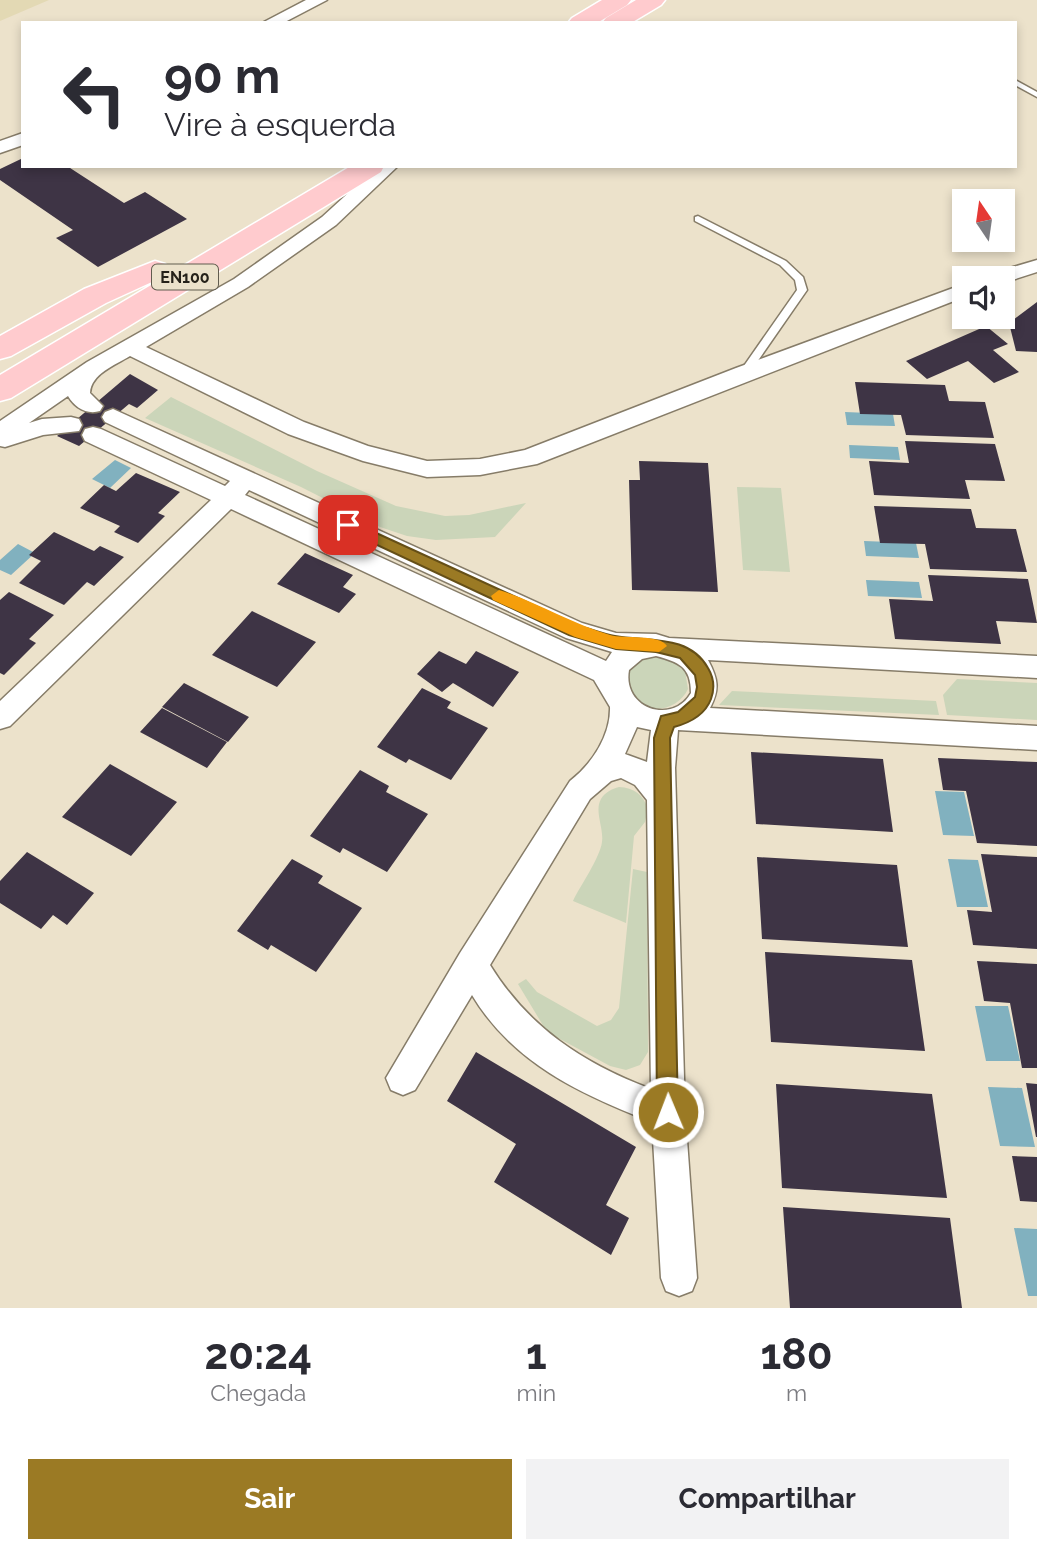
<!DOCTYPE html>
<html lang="pt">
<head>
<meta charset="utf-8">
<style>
  :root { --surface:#fff; --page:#f2f2f3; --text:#2b2b33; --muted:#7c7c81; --accent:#9b7a24 }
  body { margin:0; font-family:Raleway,sans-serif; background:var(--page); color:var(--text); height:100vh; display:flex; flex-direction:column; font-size:26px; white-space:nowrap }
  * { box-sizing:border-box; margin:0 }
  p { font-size:23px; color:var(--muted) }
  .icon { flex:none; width:38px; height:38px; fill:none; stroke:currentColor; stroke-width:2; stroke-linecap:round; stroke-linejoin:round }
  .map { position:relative; height:1308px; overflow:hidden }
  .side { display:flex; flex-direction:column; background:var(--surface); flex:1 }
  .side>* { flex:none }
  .top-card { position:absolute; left:21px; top:21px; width:996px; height:147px; border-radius:0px; box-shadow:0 4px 10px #0003; background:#fff; color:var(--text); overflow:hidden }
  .needle { width:46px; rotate:347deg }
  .fabs { position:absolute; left:952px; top:189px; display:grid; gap:14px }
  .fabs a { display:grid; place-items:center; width:63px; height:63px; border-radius:0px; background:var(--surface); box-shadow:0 4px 10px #0003; font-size:35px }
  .pin { position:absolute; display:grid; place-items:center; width:60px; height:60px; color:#fff; margin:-30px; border-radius:14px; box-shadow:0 4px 10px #0006 }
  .me { position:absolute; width:77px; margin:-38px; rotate:359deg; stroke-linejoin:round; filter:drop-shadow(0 0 5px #0008) }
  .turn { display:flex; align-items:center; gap:24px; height:147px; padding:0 28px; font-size:32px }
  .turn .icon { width:91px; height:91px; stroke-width:2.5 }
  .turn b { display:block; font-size:49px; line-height:60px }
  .eta { display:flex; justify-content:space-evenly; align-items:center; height:119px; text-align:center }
  .eta b { font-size:42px; font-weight:700; line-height:49px }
  .primary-button { display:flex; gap:14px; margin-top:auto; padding:14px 28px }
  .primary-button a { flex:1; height:80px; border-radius:0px; background:var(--accent); color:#fff; font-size:28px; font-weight:700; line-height:80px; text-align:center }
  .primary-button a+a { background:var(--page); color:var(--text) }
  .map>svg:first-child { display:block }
</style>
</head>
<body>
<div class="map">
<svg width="1037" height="1308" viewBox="0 0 1037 1308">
  <rect width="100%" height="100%" fill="#ece2cb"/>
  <!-- green -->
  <path fill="#cbd5b9" d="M 171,397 L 317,471 L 396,506 L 445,516 L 469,515 L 526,503 L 495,537 L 436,540 L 407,536 L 380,527 L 301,487 L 145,418 Z
    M 737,487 L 781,488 L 790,572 L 743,570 Z
    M 649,657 L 669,659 L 685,671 L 688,689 C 680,707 654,716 637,702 C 633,698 630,691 627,687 C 628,670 632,662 649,657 Z
    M 957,679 L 1037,683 L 1037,720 L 947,715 L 943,695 Z
    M 732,691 L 936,701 L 939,715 L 719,705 Z
    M 619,787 C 634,788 643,794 648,809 L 645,822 L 634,836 L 626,923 L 573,901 C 580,886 600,858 602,842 C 604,828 594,811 601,799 C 605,792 612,789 619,787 Z
    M 633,869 L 647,872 L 648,1052 L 640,1065 L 626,1070 L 610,1066 L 547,1032 L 518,984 L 526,979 L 537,992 L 597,1026 L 611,1020 L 619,1008 Z"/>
  <!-- sand -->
  <path fill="#e3d9b4" d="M 0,0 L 49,0 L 0,21 Z"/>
  <!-- water -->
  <path fill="#81b1bf" d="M 845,412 L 893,414 L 895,426 L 847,425 Z
    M 849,445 L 898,447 L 900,460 L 850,458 Z
    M 115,460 L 131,468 L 110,488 L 92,479 Z
    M 864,541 L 916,543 L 919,558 L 866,556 Z
    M 18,544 L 35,553 L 11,575 L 0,570 L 0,560 Z
    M 866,580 L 919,582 L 922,598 L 868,596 Z
    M 935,791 L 964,792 L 974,836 L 943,835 Z
    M 948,859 L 978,860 L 988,907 L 957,907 Z
    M 975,1006 L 1008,1006 L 1020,1061 L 986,1061 Z
    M 988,1087 L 1022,1088 L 1035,1147 L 1000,1146 Z
    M 1014,1228 L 1037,1229 L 1037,1296 L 1028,1296 Z"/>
  <!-- building -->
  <path fill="#3e3445" d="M 23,158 L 23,166 L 67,166 L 124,203 L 145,192 L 187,219 L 98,267 L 56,238 L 73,230 L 0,180 L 0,169 Z
    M 1037,302 L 1037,352 L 1016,351 L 1009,323 Z
    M 986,326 L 1008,344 L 993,350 L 1019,372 L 994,383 L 968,361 L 927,379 L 906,361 Z
    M 130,374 L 158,390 L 137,408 L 129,404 L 79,446 L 57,436 Z
    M 855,382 L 945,385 L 949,401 L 985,402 L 994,438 L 906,435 L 901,415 L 860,414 Z
    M 905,441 L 995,444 L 1005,481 L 965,480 L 970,499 L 874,495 L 869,461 L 909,463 Z
    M 639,461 L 708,463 L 718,592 L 632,590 L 629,480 L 640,480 Z
    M 136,473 L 180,492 L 158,513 L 165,516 L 138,543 L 114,532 L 120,526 L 80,508 L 104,485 L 116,491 Z
    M 874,506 L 971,509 L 976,528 L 1016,529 L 1027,572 L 930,569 L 925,544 L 880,543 Z
    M 54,532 L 94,551 L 100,546 L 124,557 L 94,586 L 87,582 L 64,605 L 19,583 L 41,561 L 29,555 Z
    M 305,553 L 353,575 L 343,587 L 356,594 L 339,613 L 277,584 Z
    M 928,575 L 1028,579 L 1037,623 L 996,621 L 1001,644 L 895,639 L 889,599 L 933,601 Z
    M 9,592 L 54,615 L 29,639 L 36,643 L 4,675 L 0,673 L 0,600 Z
    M 252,611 L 316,642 L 277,687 L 212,655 Z
    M 439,651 L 466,664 L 476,651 L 519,672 L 493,707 L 453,683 L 442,692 L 417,674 Z
    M 184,683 L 249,717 L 228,742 L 162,707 Z
    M 422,688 L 451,702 L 447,708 L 488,728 L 451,780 L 409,759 L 406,763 L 377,747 Z
    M 162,708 L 227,742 L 207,768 L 140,732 Z
    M 751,752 L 883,759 L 893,832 L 756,824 Z
    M 938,758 L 1037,762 L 1037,846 L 977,843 L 966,791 L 943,790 Z
    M 110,764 L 177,802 L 131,856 L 62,817 Z
    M 360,770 L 389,786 L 386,792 L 428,814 L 387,872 L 343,848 L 340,853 L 310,836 Z
    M 27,852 L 94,893 L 67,925 L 53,915 L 41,929 L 0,903 L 0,881 Z
    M 981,854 L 1037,857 L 1037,949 L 973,945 L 967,910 L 992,912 Z
    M 757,857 L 897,865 L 908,947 L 762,939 Z
    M 292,859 L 323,876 L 318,883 L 362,908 L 316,972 L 271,945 L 268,950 L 237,931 Z
    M 765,952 L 912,960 L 925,1051 L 771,1042 Z
    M 977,961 L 1037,964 L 1037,1068 L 1022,1068 L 1010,1003 L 984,1001 Z
    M 476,1052 L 636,1147 L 606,1205 L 629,1218 L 611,1255 L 494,1182 L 516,1144 L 447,1101 Z
    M 1026,1083 L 1037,1084 L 1037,1137 L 1036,1137 Z
    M 776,1084 L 932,1094 L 947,1198 L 782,1188 Z
    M 1012,1156 L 1037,1157 L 1037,1202 L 1020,1201 Z
    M 783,1207 L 950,1218 L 962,1308 L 790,1308 Z"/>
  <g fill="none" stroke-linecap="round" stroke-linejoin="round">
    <defs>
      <path id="service" d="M 1015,80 L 1037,92 L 1037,97 L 1015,85 Z
        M 698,216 L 786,261 L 803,277 L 807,290 L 748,375 L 740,375 L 739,373 L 797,290 L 795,280 L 780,265 L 695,221 L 695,217 Z"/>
      <path id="minor" d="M 306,0 L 327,0 L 283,23 L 262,23 Z
        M 23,133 L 23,145 L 0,153 L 0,141 Z
        M 378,166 L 398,166 L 336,225 L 248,287 L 146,347 L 304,422 L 368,446 L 427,461 L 480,459 L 525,450 L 736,368 L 964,284 L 964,297 L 537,464 L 480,475 L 427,477 L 363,461 L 288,434 L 130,356 C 115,365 91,374 90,393 L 103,406 L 100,411 C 87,415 75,408 68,396 L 29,423 L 42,419 L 71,417 L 79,419 L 82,425 L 79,431 L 43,435 L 5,447 L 0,446 L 0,421 L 87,362 L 234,279 L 322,217 Z
        M 1037,260 L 1037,272 L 1003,283 L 1003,278 L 986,278 L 989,274 Z
        M 113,409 L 582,623 L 616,633 L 656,634 L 669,638 L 1037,656 L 1037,678 L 708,660 C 718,679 720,689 710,708 L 1037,726 L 1037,750 L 678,730 L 675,768 L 685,1112 L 697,1278 L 692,1291 L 679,1296 L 666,1291 L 661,1278 L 652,1122 C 580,1094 513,1063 472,995 L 415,1090 L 403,1095 L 391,1090 L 386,1078 L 460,953 L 570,781 C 592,764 611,735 610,707 L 594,680 L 231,509 L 10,726 L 0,729 L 0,701 L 211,500 L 85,441 L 82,435 L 85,429 L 93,427 L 101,429 L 225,486 L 230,481 L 105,422 L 102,417 L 105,412 ZM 249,490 L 566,638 L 612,652 L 606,661 L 245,495 ZM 656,656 C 679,662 691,667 691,693 C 673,725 622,709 629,670 L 642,659 ZM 637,727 L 651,730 L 647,762 L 625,754 ZM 621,778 L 635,785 L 647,800 L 651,1089 C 583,1063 529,1028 490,965 L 590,799 L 611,781 Z"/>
      <path id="primary" d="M 602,0 L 631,0 L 627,5 L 597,23 L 568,23 L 572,18 Z
        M 636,0 L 665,0 L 661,5 L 631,23 L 602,23 L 606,18 Z
        M 351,166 L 384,166 L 381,172 L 11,398 L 0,401 L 0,375 Z
        M 155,261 L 165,264 L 170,270 L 165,276 L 106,303 L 11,356 L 0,359 L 0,336 L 84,289 Z"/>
    </defs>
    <!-- service casing -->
    <use href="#service" stroke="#867c68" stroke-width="3"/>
    <!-- minor casing -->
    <use href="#minor" stroke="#867c68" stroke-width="3"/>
    <!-- primary casing -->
    <use href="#primary" stroke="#fff" stroke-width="3"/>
    <!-- service -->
    <use href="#service" fill="#fff" fill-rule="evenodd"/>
    <!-- minor -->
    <use href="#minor" fill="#fff" fill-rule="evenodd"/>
    <!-- primary -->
    <use href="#primary" fill="#ffcbce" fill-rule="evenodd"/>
  </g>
  <!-- route -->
  <path fill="#9b7a24" stroke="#654f17" stroke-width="2" d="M 348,520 L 579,626 C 591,629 603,634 615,636 C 648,642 689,634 708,668 C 714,678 715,688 711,699 C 705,715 689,723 674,727 L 670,738 L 678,1112 L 675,1119 L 668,1122 L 660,1119 L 657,1112 L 654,738 L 661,716 L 678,712 L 695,697 L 697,687 L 695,675 L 680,658 L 656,652 L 616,649 L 569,635 L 343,529 L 341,525 Z"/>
  <!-- slow -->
  <path fill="#f59e0b" d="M 499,590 C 537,602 570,623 610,635 C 624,639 660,634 667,646 L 659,652 L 616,649 L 575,637 L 493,600 L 491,596 Z"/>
  <g text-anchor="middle" stroke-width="7" stroke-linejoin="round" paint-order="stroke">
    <!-- shield labels -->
    <rect fill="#ece2cb" stroke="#615c4f" stroke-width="2" x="152" y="264.5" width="66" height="25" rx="5"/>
    <g font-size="16" font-weight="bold" fill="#26221a">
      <text x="185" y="283">EN100</text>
    </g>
  </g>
</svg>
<div class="fabs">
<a><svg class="needle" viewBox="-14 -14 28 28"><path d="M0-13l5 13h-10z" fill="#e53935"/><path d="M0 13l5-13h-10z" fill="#7c7c81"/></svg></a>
<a><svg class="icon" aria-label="sound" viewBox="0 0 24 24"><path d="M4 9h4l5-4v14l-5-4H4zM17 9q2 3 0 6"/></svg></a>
</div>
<div class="pin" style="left:348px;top:525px;background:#d93025"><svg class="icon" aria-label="arrive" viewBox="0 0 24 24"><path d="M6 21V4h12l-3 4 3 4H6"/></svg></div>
<svg class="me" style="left:668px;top:1112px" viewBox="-20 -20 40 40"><circle r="17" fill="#9b7a24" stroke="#fff" stroke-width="3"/><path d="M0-11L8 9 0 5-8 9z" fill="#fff"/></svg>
<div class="top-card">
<div class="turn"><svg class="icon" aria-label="left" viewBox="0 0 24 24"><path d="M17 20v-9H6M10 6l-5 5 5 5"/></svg><div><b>90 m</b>Vire à esquerda</div></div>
</div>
</div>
<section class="side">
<div class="eta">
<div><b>20:24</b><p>Chegada</p></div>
<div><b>1</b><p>min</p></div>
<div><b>180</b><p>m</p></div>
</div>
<div class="primary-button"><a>Sair</a><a>Compartilhar</a></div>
</section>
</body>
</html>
